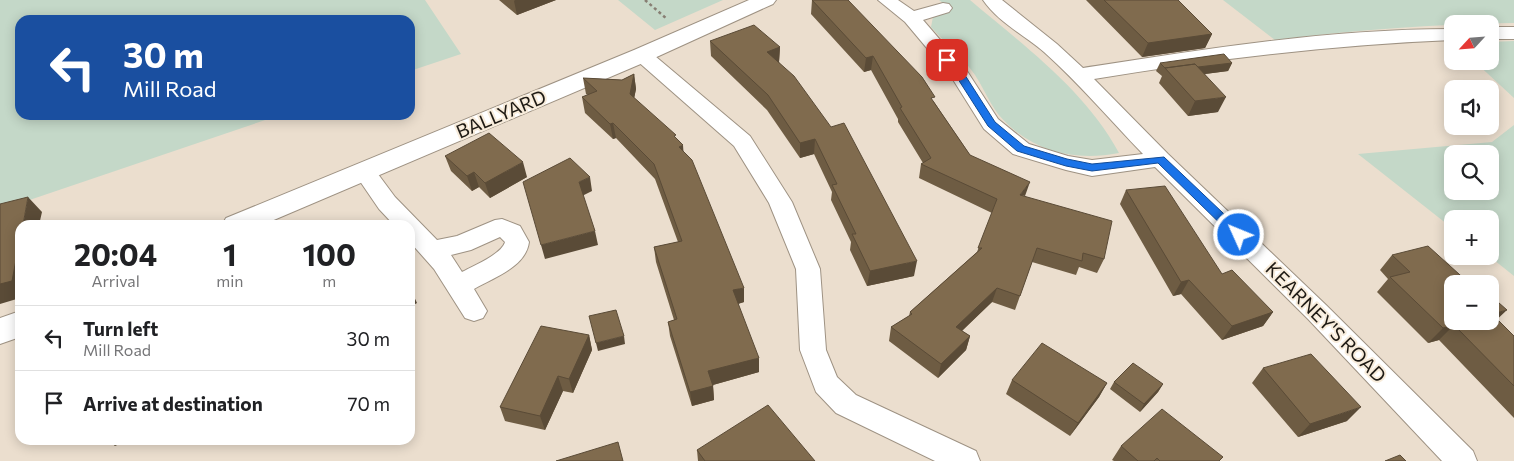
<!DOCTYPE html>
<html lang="en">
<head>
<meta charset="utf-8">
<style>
  :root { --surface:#fff; --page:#f6f6f6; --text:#202124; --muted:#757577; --line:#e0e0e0 }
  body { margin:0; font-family:Commissioner,sans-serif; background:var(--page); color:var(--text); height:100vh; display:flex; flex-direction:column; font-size:19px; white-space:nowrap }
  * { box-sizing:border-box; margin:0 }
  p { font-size:16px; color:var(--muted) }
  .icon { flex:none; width:28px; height:28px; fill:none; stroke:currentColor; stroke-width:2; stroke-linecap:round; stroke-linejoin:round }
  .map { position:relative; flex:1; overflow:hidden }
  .side { position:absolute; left:15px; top:220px; width:400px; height:225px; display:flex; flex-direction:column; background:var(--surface); border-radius:15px; box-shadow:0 2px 12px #0003 }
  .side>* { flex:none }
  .top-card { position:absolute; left:15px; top:15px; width:400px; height:105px; border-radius:15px; box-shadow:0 2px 12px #0003; background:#1a4fa0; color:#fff; overflow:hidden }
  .needle { width:32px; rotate:244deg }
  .buttons { position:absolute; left:1444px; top:15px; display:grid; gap:10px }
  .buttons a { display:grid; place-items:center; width:55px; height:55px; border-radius:10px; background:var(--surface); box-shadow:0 2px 12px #0003; font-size:25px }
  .pin { position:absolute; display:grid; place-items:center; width:42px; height:42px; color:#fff; margin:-21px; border-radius:10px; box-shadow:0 2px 8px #0006 }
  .me { position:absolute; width:55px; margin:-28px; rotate:314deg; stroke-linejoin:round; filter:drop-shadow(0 0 4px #0008) }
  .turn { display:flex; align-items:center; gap:18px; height:105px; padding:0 25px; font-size:22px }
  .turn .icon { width:65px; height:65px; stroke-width:2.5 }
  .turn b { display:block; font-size:35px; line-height:42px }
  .eta { display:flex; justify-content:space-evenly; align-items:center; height:85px; text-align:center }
  .eta b { font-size:30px; font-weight:700; line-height:35px }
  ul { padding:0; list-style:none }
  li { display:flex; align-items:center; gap:15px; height:65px; padding:0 25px; border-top:1px solid var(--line) }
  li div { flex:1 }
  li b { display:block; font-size:19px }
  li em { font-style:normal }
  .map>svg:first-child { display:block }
</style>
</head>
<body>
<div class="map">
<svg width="1514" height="461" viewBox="0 0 1514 461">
  <rect width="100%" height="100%" fill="#ebdece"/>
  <!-- green -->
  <path fill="#c4d8c8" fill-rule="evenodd" d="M 0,0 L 425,0 L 461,54 L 410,71 L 410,20 L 20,20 L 20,115 L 280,115 L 0,210 Z
    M 618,0 L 723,0 L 655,30 Z
    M 939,0 L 970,0 C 1023,45 1085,90 1119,153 C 1073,162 1029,151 998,114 C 989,102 983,87 975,75 C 963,57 945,43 931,27 L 933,17 L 951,9 Z
    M 1223,0 L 1514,0 L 1514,23 C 1432,24 1356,30 1275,40 Z
    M 1514,41 L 1514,98 L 1474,61 L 1490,61 L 1490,42 Z
    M 1514,125 L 1514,276 L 1489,256 L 1490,219 L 1452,219 L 1452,228 L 1358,154 L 1492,142 ZM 1452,154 L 1490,154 L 1490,191 L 1452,191 Z"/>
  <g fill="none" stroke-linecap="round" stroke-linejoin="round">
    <defs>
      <path id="street" d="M 878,0 L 898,0 L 914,11 L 943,3 L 949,4 L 952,8 L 949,12 L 923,20 L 967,71 L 998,119 L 1029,144 L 1068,156 L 1092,160 L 1143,154 C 1110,120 1079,83 1044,52 C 1024,35 998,22 983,0 L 1002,0 L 1057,44 L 1083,68 C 1205,49 1329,29 1452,29 L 1452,40 C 1332,45 1212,59 1094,79 L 1168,154 L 1326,305 L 1473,451 L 1477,461 L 1442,461 L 1308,319 L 1155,167 L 1092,176 L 1066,170 L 1013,154 L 984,129 L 952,78 L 905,22 Z
        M 1490,27 L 1514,27 L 1514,39 L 1490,39 Z
        M 642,49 L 649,51 L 750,136 L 792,202 L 820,269 L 826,350 L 837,377 L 856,395 L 976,451 L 980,461 L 935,461 L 836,413 L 816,392 L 800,350 L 796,269 L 769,203 L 734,146 L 635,59 L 632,55 L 635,51 Z
        M 364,163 L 372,166 L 395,197 L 437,240 L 457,236 L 495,220 L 502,219 L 520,226 L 529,242 C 526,267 493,278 474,289 L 487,311 L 483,318 L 474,321 L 465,318 L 434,269 L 410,242 L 410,225 L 394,225 L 379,209 L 353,171 L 356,166 ZM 500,237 L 505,242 C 502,254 473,266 462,272 L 451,255 L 471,250 Z"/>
      <path id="secondary" d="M 749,0 L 776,0 L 773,4 L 650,60 L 262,225 L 222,225 L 226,218 L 634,50 Z
        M 20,311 L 20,337 L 0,344 L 0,318 Z"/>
    </defs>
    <!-- street casing -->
    <use href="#street" stroke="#9e9283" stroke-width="2"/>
    <!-- secondary casing -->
    <use href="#secondary" stroke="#9e9283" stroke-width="2"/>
    <!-- path -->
    <path stroke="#877e73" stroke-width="2.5" stroke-dasharray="3 3" stroke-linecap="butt" d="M 645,0 L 667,19"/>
    <!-- street -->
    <use href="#street" fill="#fff" fill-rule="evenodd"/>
    <!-- secondary -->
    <use href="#secondary" fill="#fff" fill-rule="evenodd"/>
  </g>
  <!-- wall -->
  <path fill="#6e5c43" d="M 499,0 L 556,0 L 517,15 Z
    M 812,0 L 934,102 L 970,155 L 1025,197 L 1104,259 L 1097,273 L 1079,267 L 1076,275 L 1032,262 L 1015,310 L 992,302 L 962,331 L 970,336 L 966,350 L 938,378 L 889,341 L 891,327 L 909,316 L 910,312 L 977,252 L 992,213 L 919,178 L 921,164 L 923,163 L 898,122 L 898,119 L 871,70 L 864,72 L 811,14 Z
    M 1086,0 L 1178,0 L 1212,34 L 1205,48 L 1142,57 Z
    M 710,41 L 780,47 L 779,62 L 914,276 L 867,286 L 850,250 L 851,242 L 831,200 L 832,192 L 814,154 L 800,158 L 767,110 L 711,56 Z
    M 1160,63 L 1232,63 L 1228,71 L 1205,74 L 1218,112 L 1188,116 L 1159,83 L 1162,76 L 1156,71 Z
    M 634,74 L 636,89 L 634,98 L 676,138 L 684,152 L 744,302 L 738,304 L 759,372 L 713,385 L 714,400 L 692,406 L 670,336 L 668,322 L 674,320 L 656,262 L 654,247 L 678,242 L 655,179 L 616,138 L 613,139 L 585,113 L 582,97 L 588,95 L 586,94 L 583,78 L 622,80 Z
    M 445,156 L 527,177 L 490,198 L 479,187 L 472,191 L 451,171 Z
    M 1126,190 L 1222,274 L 1273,312 L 1263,326 L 1222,340 L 1181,294 L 1173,296 L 1120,204 Z
    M 1392,255 L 1497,320 L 1514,336 L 1514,418 L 1439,340 L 1428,343 L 1377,292 L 1388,279 L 1380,270 Z
    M 589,335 L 592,350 L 573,393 L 563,391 L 545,430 L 505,421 L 500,407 Z
    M 1263,368 L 1347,421 L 1298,437 L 1252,383 Z
    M 1012,380 L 1107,383 L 1099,397 L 1070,436 L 1006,394 Z
    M 1114,382 L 1163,384 L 1158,392 L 1140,412 L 1110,389 Z
    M 1121,446 L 1220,461 L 1114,461 L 1112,460 Z
    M 697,450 L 815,461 L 698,461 Z"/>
  <!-- shaded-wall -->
  <path fill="#5a4b37" d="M 515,0 L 556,0 L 517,15 L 514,1 Z
    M 1212,34 L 1205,48 L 1142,57 L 1148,43 Z
    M 780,47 L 779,62 L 767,67 L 767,52 Z
    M 873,56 L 871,70 L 864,72 L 866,58 Z
    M 1232,63 L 1228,71 L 1174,78 L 1168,71 Z
    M 634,74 L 636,89 L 632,109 L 630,94 Z
    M 1226,97 L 1218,112 L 1188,116 L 1195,101 Z
    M 613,123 L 616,138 L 613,139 L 610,124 Z
    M 815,139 L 814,154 L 800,158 L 800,143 Z
    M 683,145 L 684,160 L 679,147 Z
    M 523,162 L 527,177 L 490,198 L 485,183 Z
    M 474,172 L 479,187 L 472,191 L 467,176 Z
    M 590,177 L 592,191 L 582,196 L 579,182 Z
    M 1030,182 L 1025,196 L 1020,195 Z
    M 28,197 L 42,212 L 39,225 L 23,225 Z
    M 595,231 L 598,245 L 545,259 L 541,245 Z
    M 20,239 L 20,298 L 0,304 L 0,284 Z
    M 917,261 L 914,276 L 867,286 L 870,271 Z
    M 1189,280 L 1181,294 L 1173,296 L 1181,282 Z
    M 410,288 L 417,303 L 410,307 Z
    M 744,288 L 744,302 L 734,305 L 733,290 Z
    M 997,288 L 992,302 L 952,340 L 956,327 Z
    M 1507,310 L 1491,325 L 1492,314 Z
    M 1273,312 L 1263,326 L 1222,340 L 1232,326 Z
    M 1454,325 L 1439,340 L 1428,343 L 1443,328 Z
    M 589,335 L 592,350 L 573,393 L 569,379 Z
    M 624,336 L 625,344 L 598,351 L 596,343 Z
    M 970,336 L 966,350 L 938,378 L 941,364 Z
    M 759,358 L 759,372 L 709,386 L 708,371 Z
    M 558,376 L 563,391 L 545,430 L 540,416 Z
    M 1107,383 L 1099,397 L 1070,436 L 1078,423 Z
    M 1163,384 L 1158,392 L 1140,412 L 1144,404 Z
    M 713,386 L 714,400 L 692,406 L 690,392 Z
    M 1361,407 L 1347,421 L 1298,437 L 1310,424 Z
    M 108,440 L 128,440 L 115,446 Z"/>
  <!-- building -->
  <path fill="#806b4e" stroke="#5a4b37" d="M 812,0 L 848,0 L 922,77 L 935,97 L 931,98 L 970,155 L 1030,182 L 1020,195 L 1112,221 L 1104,259 L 1083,253 L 1082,261 L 1037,248 L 1020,296 L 997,288 L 956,327 L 970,336 L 941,364 L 891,327 L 912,314 L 910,312 L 982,248 L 978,248 L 997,199 L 921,164 L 931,158 L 900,108 L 902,107 L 873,56 L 866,58 Z
    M 1104,0 L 1178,0 L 1212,34 L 1148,43 Z
    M 754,25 L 780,47 L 767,52 L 794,76 L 831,127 L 844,123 L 917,261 L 870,271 L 852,234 L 856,234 L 832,185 L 837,184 L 815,139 L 800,143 L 768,95 L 710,41 Z
    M 1224,54 L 1232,63 L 1198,67 L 1195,64 L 1165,68 L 1166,69 L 1160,63 Z
    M 1195,64 L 1226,97 L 1195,101 L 1165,68 Z
    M 634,74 L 630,94 L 676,135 L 674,136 L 683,145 L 679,147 L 692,160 L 744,288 L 733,290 L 759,358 L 708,371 L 713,386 L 690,392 L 668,322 L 677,319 L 654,247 L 682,241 L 654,164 L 613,123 L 610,124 L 582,97 L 597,91 L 583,78 L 622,80 Z
    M 489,133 L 523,162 L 485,183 L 474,172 L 467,176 L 445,156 Z
    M 570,158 L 590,177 L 579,182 L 595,231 L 541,245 L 523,182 Z
    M 1165,186 L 1222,274 L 1232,270 L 1273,312 L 1232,326 L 1189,280 L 1181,282 L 1126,190 Z
    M 28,197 L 23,225 L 20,225 L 20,239 L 12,281 L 0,284 L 0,204 Z
    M 1428,246 L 1470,284 L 1452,284 L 1452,321 L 1490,321 L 1490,295 L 1507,310 L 1492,314 L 1514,336 L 1514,386 L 1454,325 L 1443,328 L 1390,277 L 1410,272 L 1392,255 Z
    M 616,310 L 624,336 L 596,343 L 589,316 Z
    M 541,326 L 589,335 L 569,379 L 558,376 L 540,416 L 500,407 Z
    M 1042,343 L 1107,383 L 1078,423 L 1012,380 Z
    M 1311,354 L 1361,407 L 1310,424 L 1263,368 Z
    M 1133,363 L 1163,384 L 1144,404 L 1114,382 Z
    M 768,405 L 815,461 L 705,461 L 697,450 Z
    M 1162,409 L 1223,457 L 1219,461 L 1160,461 L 1157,458 L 1154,461 L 1138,461 L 1121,446 Z
    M 618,442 L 623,461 L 556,461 Z
    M 1400,455 L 1406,461 L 1385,461 Z"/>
  <!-- route -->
  <path fill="#1a73e8" stroke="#114b97" d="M 944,58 L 951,58 L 963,72 L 995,122 L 1024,146 L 1067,159 L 1092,164 L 1164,157 L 1243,232 L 1245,235 L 1243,238 L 1235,238 L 1158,163 L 1092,171 L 1066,166 L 1017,151 L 988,126 L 956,76 L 943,60 Z"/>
  <g text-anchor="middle" stroke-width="4" stroke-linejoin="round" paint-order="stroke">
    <!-- street labels -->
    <g font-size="19" fill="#1e1a14" stroke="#f8ecdb">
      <text transform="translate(501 114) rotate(-23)" y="7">BALLYARD</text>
      <text transform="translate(1326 322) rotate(45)" y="7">KEARNEY'S ROAD</text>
    </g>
  </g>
</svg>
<div class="buttons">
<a><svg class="needle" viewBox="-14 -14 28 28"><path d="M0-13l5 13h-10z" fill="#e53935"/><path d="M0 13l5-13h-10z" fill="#757577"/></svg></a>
<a><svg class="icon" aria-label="sound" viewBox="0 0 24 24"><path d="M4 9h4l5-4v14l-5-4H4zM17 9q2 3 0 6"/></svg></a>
<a><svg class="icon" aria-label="search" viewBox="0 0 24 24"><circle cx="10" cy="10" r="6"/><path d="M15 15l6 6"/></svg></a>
<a>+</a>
<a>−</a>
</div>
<div class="pin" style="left:947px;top:60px;background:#d93025"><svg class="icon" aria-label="arrive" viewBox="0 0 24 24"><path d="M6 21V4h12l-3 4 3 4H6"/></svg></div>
<svg class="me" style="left:1239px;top:235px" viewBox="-20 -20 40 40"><circle r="17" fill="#1a73e8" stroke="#fff" stroke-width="3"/><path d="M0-11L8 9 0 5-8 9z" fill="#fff"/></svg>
<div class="top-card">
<div class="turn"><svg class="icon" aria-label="left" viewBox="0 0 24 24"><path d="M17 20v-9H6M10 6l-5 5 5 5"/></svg><div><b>30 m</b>Mill Road</div></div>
</div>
<section class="side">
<div class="eta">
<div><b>20:04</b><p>Arrival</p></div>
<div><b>1</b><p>min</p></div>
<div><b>100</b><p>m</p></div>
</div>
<ul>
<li><svg class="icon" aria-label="left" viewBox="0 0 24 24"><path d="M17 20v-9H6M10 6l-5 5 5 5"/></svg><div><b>Turn left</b><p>Mill Road</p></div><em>30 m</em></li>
<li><svg class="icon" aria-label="arrive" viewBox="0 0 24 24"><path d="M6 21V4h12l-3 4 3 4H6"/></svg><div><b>Arrive at destination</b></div><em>70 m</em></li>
</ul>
</section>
</div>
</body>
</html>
